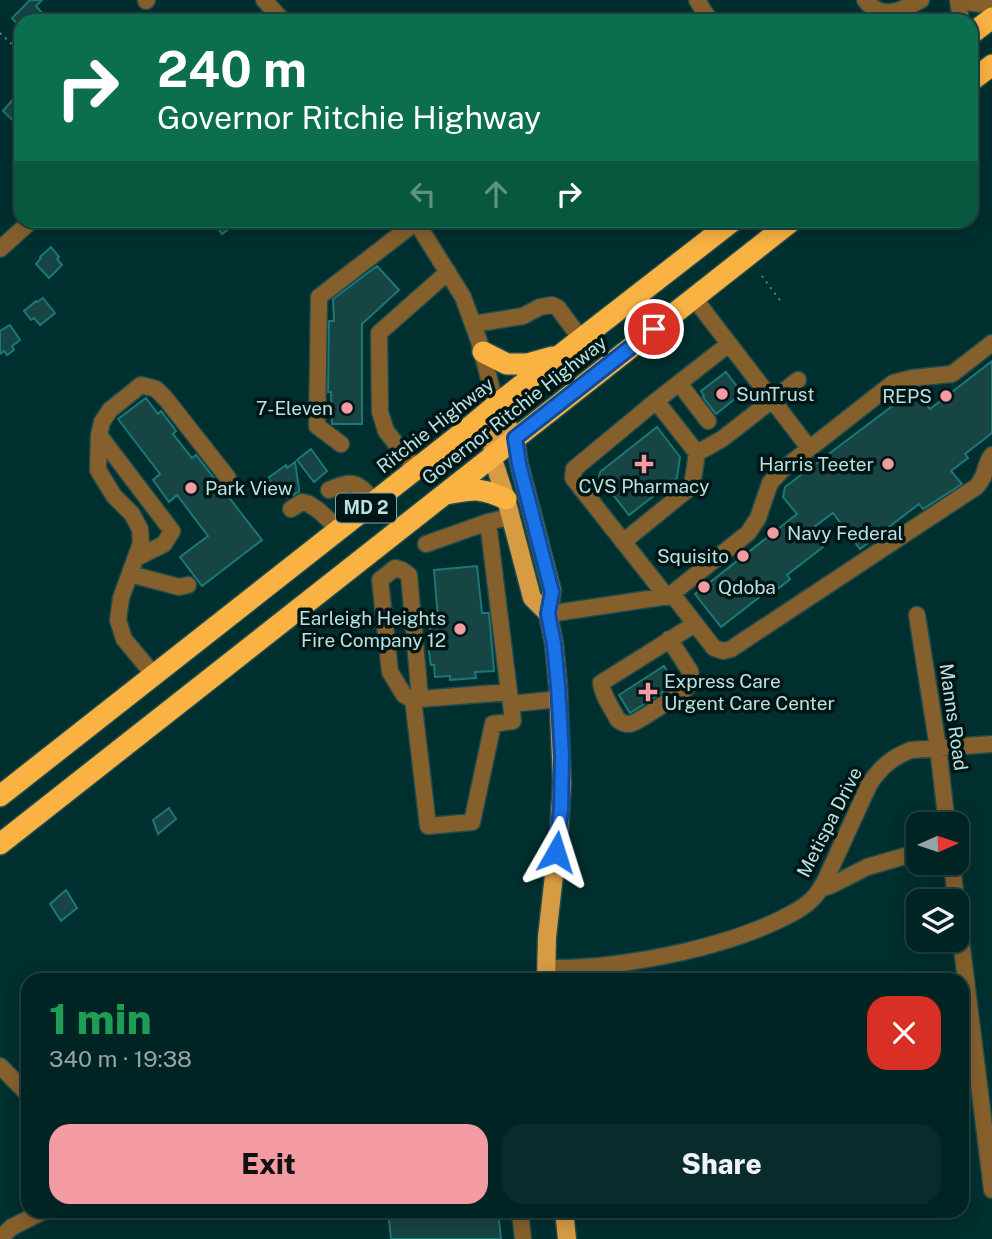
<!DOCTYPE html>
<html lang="en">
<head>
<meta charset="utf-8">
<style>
  :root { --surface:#002323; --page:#0a2b2b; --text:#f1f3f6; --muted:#95a4a6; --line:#224041; --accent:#f49aa2 }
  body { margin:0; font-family:"Public Sans",sans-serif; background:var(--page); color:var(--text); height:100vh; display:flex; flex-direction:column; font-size:26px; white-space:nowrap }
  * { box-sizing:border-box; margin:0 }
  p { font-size:23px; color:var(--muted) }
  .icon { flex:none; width:38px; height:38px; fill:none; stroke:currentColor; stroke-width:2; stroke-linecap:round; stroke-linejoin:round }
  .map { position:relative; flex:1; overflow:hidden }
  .drawer { position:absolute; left:21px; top:973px; width:948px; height:245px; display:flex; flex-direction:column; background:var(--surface); border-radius:21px; box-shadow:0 4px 18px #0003,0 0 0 2px var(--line) }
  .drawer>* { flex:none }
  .hud { position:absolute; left:14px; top:14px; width:964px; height:214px; border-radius:21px; box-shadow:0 4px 18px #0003,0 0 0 2px var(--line); background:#0b6e4f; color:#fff; overflow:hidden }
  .needle { width:46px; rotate:87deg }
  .tools { position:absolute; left:906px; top:812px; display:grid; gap:14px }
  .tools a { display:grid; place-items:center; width:63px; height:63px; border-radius:14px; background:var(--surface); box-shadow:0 4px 18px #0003,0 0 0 2px var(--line); font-size:35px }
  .pin { position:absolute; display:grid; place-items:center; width:60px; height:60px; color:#fff; margin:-30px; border:4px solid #fff; border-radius:50%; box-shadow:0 2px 7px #0007 }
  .me { position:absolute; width:77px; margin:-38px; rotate:6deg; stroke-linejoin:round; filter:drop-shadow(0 0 5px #0008) }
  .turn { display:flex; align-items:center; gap:24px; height:147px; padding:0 28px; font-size:32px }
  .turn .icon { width:91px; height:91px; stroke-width:2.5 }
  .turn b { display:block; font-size:49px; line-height:60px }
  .lanes { display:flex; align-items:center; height:66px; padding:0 28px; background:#0003; justify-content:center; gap:35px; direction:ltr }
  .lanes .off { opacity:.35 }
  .round { display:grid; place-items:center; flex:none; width:74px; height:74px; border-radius:21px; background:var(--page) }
  .head { display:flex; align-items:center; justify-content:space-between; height:119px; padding:0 28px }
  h1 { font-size:42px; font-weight:800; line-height:52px; color:#1e9e55 }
  .button { display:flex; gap:14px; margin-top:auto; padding:14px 28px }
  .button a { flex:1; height:80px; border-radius:21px; background:var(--accent); color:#111; font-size:28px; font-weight:800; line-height:80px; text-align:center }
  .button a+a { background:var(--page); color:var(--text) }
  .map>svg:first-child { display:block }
</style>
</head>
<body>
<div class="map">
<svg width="992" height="1239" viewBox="0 0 992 1239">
  <rect width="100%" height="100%" fill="#002f2f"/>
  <!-- building -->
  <path fill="#164544" stroke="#1c7877" stroke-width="2" d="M 30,0 L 42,0 L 36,6 L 49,21 L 21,21 L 20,27 L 12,18 Z
    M 21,90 L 21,128 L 3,111 Z
    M 212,220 L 240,220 L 222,234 Z
    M 51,247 L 59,257 L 57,259 L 62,265 L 49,278 L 36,264 L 41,258 L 40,257 Z
    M 377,266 L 399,290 L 362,324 L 362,424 L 332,424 L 331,392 L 328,392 L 329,321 L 334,321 L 333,299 Z
    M 43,298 L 55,313 L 40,325 L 34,318 L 31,320 L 24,311 L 36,301 L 37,302 Z
    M 10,325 L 20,340 L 12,346 L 14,350 L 7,355 L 4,351 L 0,354 L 0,331 Z
    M 992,361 L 992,433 L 965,454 L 968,458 L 951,471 L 962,484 L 923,509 L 919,504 L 860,549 L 833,513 L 810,530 L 823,547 L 787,575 L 790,579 L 779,588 L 776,584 L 721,627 L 695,594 L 797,514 L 783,497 L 785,487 L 915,389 L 930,409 Z
    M 726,372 L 742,393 L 716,414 L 703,397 L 704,396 L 701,391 Z
    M 146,398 L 158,414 L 161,411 L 176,431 L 173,434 L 192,458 L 196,455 L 262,540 L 202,586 L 180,557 L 208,536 L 177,495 L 169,502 L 153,480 L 160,474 L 118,419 Z
    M 657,427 L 680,457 L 677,478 L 629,515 L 599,477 L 600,472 Z
    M 311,449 L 327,471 L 314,482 L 297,460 Z
    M 295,462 L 299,489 L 299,492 L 287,498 L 282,495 L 268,478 L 286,465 L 287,468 Z
    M 477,566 L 482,613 L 489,613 L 494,671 L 475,672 L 476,678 L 450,680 L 450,676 L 435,677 L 434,665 L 431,665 L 430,660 L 428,643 L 429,638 L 431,637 L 429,620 L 438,619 L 434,570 Z
    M 664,666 L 675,684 L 630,713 L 619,695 Z
    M 169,808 L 176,819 L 158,834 L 153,820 Z
    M 66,890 L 77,908 L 61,921 L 50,904 Z
    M 388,1211 L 498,1211 L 501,1239 L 391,1239 Z"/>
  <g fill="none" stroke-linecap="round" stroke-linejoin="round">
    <defs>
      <path id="minor" d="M 264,0 L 283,21
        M 697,0 L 710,21
        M 865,0 C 882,21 901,11 921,0
        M 958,0 L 961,21
        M 966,0 L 972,3 L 992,5
        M 146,1 L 147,0
        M 415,220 L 463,297 L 479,341 L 496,405
        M 0,249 L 32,220
        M 694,298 L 809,448
        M 474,324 L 523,316 L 540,307 L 552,305 L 558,308 L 581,339
        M 679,383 L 708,421
        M 656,401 L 697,453
        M 99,435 L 172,531 L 164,544 L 136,558
        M 341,444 L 317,426 L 319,297 L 416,222
        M 416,469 L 386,431 L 380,412 L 379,333 L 448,272
        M 329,490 C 353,479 358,482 374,502
        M 291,509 L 302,502 L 309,504 L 318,510 L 339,529
        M 623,542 L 692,486 L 697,453 L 722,439 L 798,380
        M 426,544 L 488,522
        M 130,574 L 179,587 L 188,585
        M 672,594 L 714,648 L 723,651 L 731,649 L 976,487 C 988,475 983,466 992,455
        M 667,597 L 573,478 L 574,469 L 656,401 L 729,344
        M 548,614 L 669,596 L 748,533 L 758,518 L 770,483 L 782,470 L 893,383 L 912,378 L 952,374 L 992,343
        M 917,615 L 938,748 L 947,824
        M 669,639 L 690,671 C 692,678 690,683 686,689 C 675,696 640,722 630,724 C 624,724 623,723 618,720 C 612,708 603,697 601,683 L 695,624
        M 153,674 L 124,639 L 118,620 L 121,598 L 141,543 L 140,529 L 132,514 L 114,496 L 98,470 L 99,435 L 102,422 L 110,410 L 141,385 L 156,389 L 166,399 L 228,478
        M 509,692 L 488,522 L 510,517
        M 413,699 L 428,826 L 472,822 L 493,724 L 513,721 L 511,704
        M 420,699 L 409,575 L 402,570 L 395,568 L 380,580 L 390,672 L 404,695 L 412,699 L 420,699 L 509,692 L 511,704 L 559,699
        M 952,863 L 956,901
        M 820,889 L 832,885 L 867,867 L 919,852
        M 957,908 L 992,1190
        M 546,968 C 593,969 638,962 683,952 C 717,944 748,935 779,920 C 791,914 806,907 815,896 C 818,893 821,887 824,883 L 869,785 C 879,768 892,757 911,750 L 992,744
        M 0,1066 L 28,1094
        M 520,1211 L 523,1239
        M 0,1238 L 12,1227 L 44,1211"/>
      <path id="major" d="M 496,405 L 515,438 L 519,464 L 552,591 L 548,614 L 554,644 L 558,686 L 562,783 L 559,831 L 547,937 L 546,980
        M 496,405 L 492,456 L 506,499 L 532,598 L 548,614
        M 564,1211 L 567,1239"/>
      <path id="highway" d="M 971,34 L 992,18
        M 971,81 L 992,65
        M 483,352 L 507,364 L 527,364 L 552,357
        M 446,494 C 474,489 480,487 506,499
        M 0,796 L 472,425 L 496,405 L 734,220
        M 0,844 L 793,220"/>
    </defs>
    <!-- minor casing -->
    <use href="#minor" stroke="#1e4b4b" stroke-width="19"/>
    <!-- major casing -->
    <use href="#major" stroke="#1e4b4b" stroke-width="21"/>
    <!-- highway casing -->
    <use href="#highway" stroke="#1e4b4b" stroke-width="24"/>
    <!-- path -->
    <path stroke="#5a8584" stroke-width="2" stroke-dasharray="2 5" stroke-linecap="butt" d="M 0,33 L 21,53
      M 762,276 L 782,303"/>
    <!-- minor -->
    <use href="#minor" stroke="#85602c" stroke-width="16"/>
    <!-- major -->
    <use href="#major" stroke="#d79b43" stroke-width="18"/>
    <!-- highway -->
    <use href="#highway" stroke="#fab243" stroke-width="21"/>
  </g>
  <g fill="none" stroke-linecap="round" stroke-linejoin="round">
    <defs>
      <path id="route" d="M 556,852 L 561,808 L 562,756 L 558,686 L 554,644 L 548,614 L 552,592 L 519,464 L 515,438 L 654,329"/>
    </defs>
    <!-- route casing -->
    <use href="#route" stroke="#114b97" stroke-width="18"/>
    <!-- route -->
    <use href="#route" stroke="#1a73e8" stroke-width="12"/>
  </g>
  <!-- markers -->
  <g fill="#f49aa2" stroke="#001515" stroke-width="2.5">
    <circle cx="722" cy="394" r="7"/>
    <circle cx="946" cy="396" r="7"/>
    <circle cx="347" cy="408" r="7"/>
    <path d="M640.5 453.5h7v7h7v7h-7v7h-7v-7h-7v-7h7z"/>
    <circle cx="888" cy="464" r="7"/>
    <circle cx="191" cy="488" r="7"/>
    <circle cx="773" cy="533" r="7"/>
    <circle cx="743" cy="556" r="7"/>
    <circle cx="704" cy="587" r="7"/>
    <circle cx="460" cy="629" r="7"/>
    <path d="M644.5 681.5h7v7h7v7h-7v7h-7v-7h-7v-7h7z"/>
  </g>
  <g text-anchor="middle" stroke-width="7" stroke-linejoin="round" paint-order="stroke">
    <!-- shield labels -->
    <rect fill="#001515" stroke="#82a4a2" stroke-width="2" x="336" y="493.5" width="60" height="29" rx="5"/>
    <g font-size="18" font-weight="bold" fill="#bae1df">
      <text x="366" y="514">MD 2</text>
    </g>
    <!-- poi labels -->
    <g font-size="19" fill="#bae1df" stroke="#001515" text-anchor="start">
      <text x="736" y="401">SunTrust</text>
      <text x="932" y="403" text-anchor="end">REPS</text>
      <text x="333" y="415" text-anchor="end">7-Eleven</text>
      <text x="874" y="471" text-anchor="end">Harris Teeter</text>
      <text x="644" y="493" text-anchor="middle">CVS Pharmacy</text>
      <text x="205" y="495">Park View</text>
      <text x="787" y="540">Navy Federal</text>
      <text x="729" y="563" text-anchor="end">Squisito</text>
      <text x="718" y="594">Qdoba</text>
      <text x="446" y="625" text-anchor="end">Earleigh Heights<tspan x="446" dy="22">Fire Company 12</tspan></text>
      <text x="664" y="688">Express Care<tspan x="664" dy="22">Urgent Care Center</tspan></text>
    </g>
    <!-- street labels -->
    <g font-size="19" fill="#bae1df" stroke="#001515">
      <text transform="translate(514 410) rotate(-38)" y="7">Governor Ritchie Highway</text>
      <text transform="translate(435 425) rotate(-38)" y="7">Ritchie Highway</text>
      <text transform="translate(954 717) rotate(82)" y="7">Manns Road</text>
      <text transform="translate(829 822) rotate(-63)" y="7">Metispa Drive</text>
    </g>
  </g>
</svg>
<div class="tools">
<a><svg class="needle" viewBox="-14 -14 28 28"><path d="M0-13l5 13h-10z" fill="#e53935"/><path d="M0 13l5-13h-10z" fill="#95a4a6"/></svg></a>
<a><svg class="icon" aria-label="layers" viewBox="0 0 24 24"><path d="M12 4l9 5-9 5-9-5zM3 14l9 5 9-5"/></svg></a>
</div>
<div class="pin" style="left:654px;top:329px;background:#d93025"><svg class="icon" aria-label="arrive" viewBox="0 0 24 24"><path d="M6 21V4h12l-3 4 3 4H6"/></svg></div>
<svg class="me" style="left:556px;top:852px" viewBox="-20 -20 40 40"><path d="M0-17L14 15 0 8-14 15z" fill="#1a73e8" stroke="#fff" stroke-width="4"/></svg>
<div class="hud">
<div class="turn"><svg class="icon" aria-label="right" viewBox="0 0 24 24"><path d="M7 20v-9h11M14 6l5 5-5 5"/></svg><div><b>240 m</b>Governor Ritchie Highway</div></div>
<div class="lanes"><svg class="icon off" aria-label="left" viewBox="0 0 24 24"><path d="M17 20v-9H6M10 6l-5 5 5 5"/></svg><svg class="icon off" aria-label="ahead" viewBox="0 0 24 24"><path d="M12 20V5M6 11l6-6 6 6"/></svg><svg class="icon" aria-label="right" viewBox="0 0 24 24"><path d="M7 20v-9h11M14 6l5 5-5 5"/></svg></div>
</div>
<section class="drawer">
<div class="head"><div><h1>1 min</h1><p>340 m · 19:38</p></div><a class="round" style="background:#d93025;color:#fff"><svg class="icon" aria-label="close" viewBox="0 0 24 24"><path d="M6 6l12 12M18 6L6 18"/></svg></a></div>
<div class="button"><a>Exit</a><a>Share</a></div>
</section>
</div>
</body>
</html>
